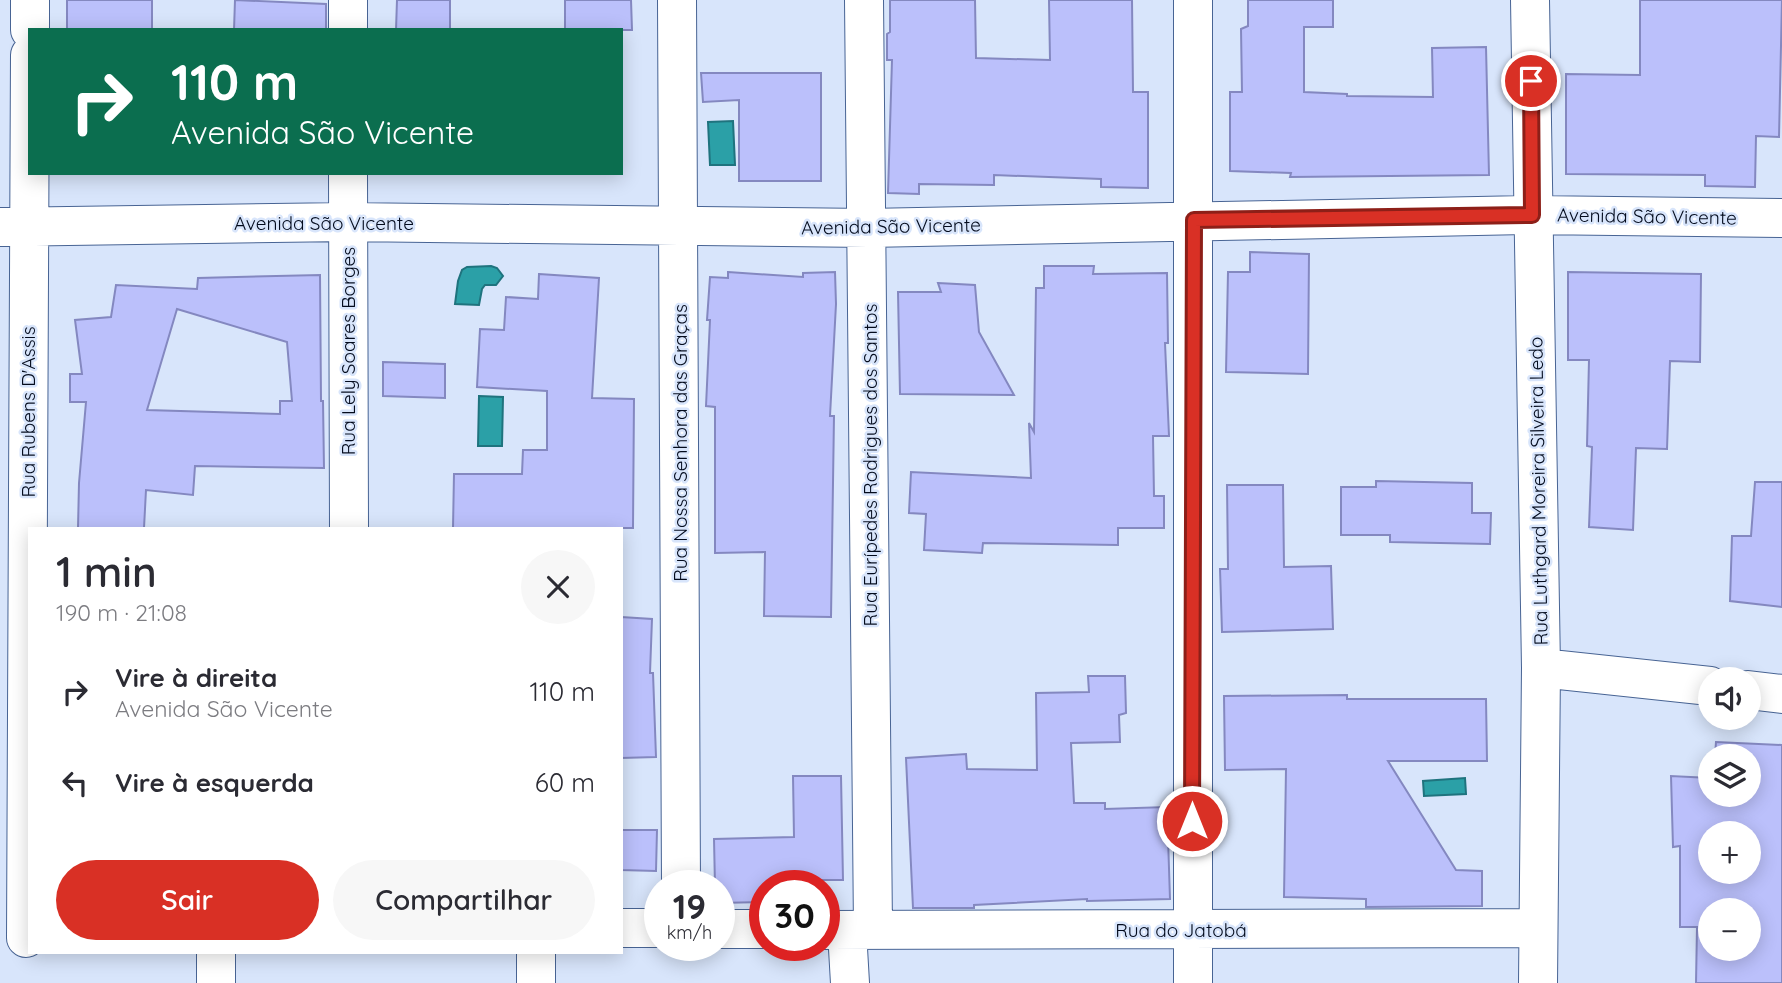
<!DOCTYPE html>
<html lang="pt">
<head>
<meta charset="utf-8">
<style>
  :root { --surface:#fff; --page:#f7f7f7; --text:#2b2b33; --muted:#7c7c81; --accent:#d93025 }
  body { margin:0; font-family:Quicksand,sans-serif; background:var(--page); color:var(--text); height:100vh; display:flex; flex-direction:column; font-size:26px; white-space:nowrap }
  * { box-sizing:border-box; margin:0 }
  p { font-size:23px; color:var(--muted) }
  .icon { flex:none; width:38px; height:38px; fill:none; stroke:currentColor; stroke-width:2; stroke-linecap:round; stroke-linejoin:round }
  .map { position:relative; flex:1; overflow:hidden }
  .details { position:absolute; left:28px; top:527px; width:595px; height:427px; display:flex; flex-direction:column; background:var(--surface); border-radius:0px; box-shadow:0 4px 18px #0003 }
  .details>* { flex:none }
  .banner { position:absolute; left:28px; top:28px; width:595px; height:147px; border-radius:0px; box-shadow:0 4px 18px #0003; background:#0b6e4f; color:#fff; overflow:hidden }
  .buttons { position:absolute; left:1698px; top:667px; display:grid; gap:14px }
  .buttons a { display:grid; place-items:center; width:63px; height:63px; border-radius:50%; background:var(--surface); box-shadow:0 4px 18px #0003; font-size:35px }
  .speed { position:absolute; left:644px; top:870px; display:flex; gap:14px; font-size:35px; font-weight:700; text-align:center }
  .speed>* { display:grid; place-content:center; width:91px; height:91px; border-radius:50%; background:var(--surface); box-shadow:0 4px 18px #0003; line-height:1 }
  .speed small { font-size:18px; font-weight:400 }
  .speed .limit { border:10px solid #d22; background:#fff; color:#111 }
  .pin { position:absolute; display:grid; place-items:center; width:60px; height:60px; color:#fff; margin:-30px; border:4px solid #fff; border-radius:50%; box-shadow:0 2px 7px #0007 }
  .me { position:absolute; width:77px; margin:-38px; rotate:0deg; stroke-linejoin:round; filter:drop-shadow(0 0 5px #0008) }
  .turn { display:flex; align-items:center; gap:24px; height:147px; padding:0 28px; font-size:32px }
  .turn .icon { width:91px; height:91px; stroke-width:2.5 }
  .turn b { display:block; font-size:49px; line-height:60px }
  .round { display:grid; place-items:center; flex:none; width:74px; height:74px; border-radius:37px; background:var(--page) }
  .summary { display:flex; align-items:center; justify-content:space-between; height:119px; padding:0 28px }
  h1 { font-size:42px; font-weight:600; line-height:52px }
  .button { display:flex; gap:14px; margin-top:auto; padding:14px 28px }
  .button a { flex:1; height:80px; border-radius:42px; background:var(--accent); color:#fff; font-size:28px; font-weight:600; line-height:80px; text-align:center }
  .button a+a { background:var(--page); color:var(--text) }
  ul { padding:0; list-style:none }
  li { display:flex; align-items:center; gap:21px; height:91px; padding:0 28px }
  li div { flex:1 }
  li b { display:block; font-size:26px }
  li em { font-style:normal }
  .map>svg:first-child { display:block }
</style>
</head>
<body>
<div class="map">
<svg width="1782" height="983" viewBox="0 0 1782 983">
  <rect width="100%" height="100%" fill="#d8e5fb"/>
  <!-- water -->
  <path fill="#2ba0a7" stroke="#1f737e" stroke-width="2" d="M 733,121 L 735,165 L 710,165 L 708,122 Z
    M 491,266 L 497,268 L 503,276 L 496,285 L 485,285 L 482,289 L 479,305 L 455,304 L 458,281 L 462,270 L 467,267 Z
    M 479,396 L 503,397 L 502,446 L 478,446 Z
    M 1465,778 L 1466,794 L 1424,796 L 1423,781 Z"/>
  <!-- building -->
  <path fill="#bbc0fb" stroke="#8488c0" stroke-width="2" fill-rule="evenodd" d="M 67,0 L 152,0 L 152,30 L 67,30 Z
    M 235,0 L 326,4 L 326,30 L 234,30 Z
    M 397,0 L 450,0 L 450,30 L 396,30 Z
    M 565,0 L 631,0 L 632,30 L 565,30 Z
    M 890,0 L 975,0 L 976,58 L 1050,60 L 1049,0 L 1132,0 L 1133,92 L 1148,92 L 1148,188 L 1101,187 L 1101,179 L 994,175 L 994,185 L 919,184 L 919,194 L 888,193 L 892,60 L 887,60 L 887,34 L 890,32 Z
    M 1248,0 L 1333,0 L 1333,27 L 1304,27 L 1304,92 L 1347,94 L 1347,96 L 1433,97 L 1432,48 L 1486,47 L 1489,175 L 1290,177 L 1291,173 L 1230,171 L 1230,92 L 1242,92 L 1241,29 L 1248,26 Z
    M 1640,0 L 1782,0 L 1779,137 L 1756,136 L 1755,187 L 1705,186 L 1705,175 L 1566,174 L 1566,74 L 1640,75 Z
    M 701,73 L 821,73 L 821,181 L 739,181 L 739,100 L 703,102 Z
    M 1250,252 L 1309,254 L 1308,374 L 1226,372 L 1228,272 L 1250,272 Z
    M 1044,266 L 1094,266 L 1093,274 L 1167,273 L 1168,343 L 1165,343 L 1169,436 L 1153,436 L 1154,496 L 1164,496 L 1164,528 L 1118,528 L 1118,545 L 983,543 L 982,553 L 924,550 L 926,514 L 909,513 L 911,472 L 1031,478 L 1029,423 L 1034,432 L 1036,288 L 1044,288 Z
    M 728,272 L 803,277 L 803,273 L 835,272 L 836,304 L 830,416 L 834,416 L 831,617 L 764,616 L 765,552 L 715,553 L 715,407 L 706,406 L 710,320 L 707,320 L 710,277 L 728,278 Z
    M 1568,272 L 1701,274 L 1700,362 L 1670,361 L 1667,449 L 1636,448 L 1633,530 L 1589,527 L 1592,447 L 1587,446 L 1589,360 L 1568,360 Z
    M 539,274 L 599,278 L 592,398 L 634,399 L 633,528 L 453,528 L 454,474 L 522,474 L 523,450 L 547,450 L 547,391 L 477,387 L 480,329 L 504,330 L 506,297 L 538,299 Z
    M 320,275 L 321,401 L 323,401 L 324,468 L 195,466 L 193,495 L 146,490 L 144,528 L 78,528 L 79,483 L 86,402 L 70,402 L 70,374 L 82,374 L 75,320 L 111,317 L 116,285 L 197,289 L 198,278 ZM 177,309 L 287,342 L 292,401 L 280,401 L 280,414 L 147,410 Z
    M 938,283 L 975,285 L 979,332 L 1014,395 L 900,394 L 898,292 L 941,292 Z
    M 383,362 L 445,364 L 445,398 L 383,396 Z
    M 1376,481 L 1472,483 L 1472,513 L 1491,513 L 1490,544 L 1390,542 L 1390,535 L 1341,535 L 1341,487 L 1376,487 Z
    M 1755,482 L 1782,482 L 1782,607 L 1730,601 L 1732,536 L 1751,536 Z
    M 1227,485 L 1283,485 L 1284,567 L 1331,566 L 1333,629 L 1222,632 L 1220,569 L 1228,569 Z
    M 621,617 L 652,619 L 650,673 L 653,673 L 656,757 L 621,758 Z
    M 1088,676 L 1125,676 L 1126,713 L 1119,715 L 1120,742 L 1071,743 L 1074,803 L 1105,803 L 1105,809 L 1167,807 L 1170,899 L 1087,901 L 1087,899 L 974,905 L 974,908 L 913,908 L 906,758 L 966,754 L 967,769 L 1037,770 L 1036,693 L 1089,692 Z
    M 1347,695 L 1347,699 L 1486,699 L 1487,761 L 1388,761 L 1456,870 L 1482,871 L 1482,906 L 1366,907 L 1366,899 L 1284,897 L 1286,769 L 1225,770 L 1224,696 Z
    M 1716,742 L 1782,745 L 1782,983 L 1696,983 L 1697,927 L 1680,927 L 1680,846 L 1673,847 L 1671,776 L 1710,778 L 1710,794 L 1748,794 L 1748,756 L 1715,756 ZM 1710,833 L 1748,833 L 1748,872 L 1710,872 ZM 1710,910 L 1748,910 L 1748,948 L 1710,948 Z
    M 793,776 L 841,776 L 843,880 L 776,880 L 777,886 L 765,886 L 765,902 L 719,903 L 719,886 L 715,886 L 714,839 L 794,837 Z
    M 621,830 L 657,830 L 656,871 L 621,870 Z"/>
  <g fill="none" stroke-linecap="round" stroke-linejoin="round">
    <defs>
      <path id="minor" d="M 677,0 L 681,886
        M 864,0 L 873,929
        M 1530,0 L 1541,668 L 1538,983
        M 30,30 L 30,0
        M 348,30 L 348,0
        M 348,173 L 349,528
        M 0,227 L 347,222 L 868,228 L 1532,215 L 1782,218
        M 1541,668 L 1710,686
        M 1748,690 L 1782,694
        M 621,928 L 660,928
        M 719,929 L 765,929
        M 824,930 L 1538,928
        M 847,931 L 850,983
        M 26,938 L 30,55
        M 216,952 L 216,983
        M 536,952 L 536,983
        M 1193,983 L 1193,0"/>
    </defs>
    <!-- minor casing -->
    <use href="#minor" stroke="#486494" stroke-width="40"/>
    <!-- minor -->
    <use href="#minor" stroke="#fff" stroke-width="38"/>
  </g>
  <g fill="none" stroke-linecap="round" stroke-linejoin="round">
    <defs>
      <path id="route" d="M 1192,821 L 1194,220 L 1532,215 L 1531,81"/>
    </defs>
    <!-- route casing -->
    <use href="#route" stroke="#8d1f18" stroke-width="18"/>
    <!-- route -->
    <use href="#route" stroke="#d93025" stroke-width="12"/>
  </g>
  <g text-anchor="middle" stroke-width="5" stroke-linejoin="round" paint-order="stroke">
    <!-- street labels -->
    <g font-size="19" fill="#030b1d" stroke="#d8e5fb">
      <text transform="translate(1647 216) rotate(1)" y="7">Avenida São Vicente</text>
      <text x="324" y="230">Avenida São Vicente</text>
      <text transform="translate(891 226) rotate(-1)" y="7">Avenida São Vicente</text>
      <text transform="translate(348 351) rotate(-90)" y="7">Rua Lely Soares Borges</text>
      <text transform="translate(28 412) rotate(-90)" y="7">Rua Rubens D'Assis</text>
      <text transform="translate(680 443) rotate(-90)" y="7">Rua Nossa Senhora das Graças</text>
      <text transform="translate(870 465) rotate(-90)" y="7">Rua Eurípedes Rodrigues dos Santos</text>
      <text transform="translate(1538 491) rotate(-91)" y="7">Rua Luthgard Moreira Silveira Ledo</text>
      <text x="1181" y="937">Rua do Jatobá</text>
    </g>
  </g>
</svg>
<div class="buttons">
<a><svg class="icon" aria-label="sound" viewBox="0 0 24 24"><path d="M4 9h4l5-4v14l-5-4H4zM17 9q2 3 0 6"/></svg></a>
<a><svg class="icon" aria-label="layers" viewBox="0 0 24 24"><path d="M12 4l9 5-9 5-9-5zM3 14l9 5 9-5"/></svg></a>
<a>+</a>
<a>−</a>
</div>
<div class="speed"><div>19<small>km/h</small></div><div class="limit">30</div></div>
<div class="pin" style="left:1531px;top:81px;background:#d93025"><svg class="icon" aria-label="arrive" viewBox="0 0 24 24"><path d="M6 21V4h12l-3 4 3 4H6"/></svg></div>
<svg class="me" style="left:1192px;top:821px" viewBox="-20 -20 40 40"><circle r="17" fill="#d93025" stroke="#fff" stroke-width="3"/><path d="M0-11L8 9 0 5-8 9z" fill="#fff"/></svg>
<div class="banner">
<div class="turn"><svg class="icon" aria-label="right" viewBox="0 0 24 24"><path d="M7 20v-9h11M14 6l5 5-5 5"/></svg><div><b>110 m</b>Avenida São Vicente</div></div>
</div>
<section class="details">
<div class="summary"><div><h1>1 min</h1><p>190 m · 21:08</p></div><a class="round"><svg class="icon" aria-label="close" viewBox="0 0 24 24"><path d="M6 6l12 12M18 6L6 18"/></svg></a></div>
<ul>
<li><svg class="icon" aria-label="right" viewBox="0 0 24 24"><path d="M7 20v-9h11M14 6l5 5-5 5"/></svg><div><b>Vire à direita</b><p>Avenida São Vicente</p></div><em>110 m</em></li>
<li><svg class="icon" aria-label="left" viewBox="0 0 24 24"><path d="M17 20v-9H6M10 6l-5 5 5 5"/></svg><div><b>Vire à esquerda</b></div><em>60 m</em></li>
</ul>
<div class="button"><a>Sair</a><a>Compartilhar</a></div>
</section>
</div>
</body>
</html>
